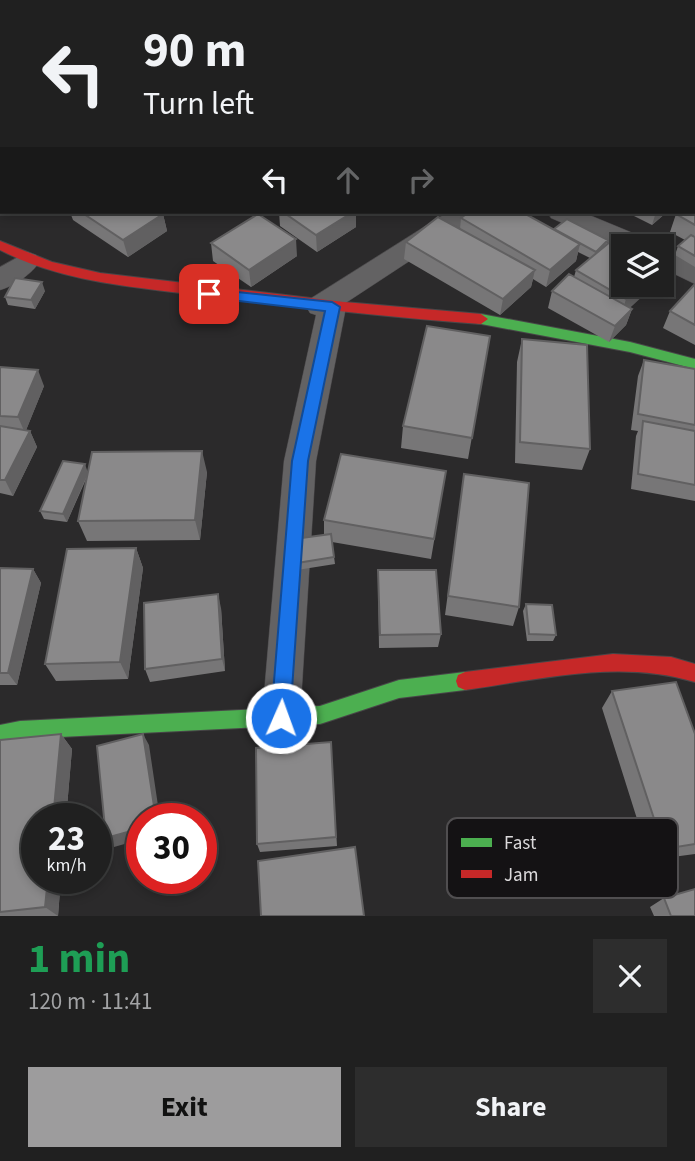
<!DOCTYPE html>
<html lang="en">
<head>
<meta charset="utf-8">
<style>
  :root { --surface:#202020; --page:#2d2d2d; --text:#f1f3f6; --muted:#a2a3a5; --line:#3d3e3e; --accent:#9d9c9d }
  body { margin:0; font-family:"Source Sans 3",sans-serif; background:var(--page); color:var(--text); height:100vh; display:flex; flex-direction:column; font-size:26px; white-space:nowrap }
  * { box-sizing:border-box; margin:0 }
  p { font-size:23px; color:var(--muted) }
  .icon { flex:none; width:38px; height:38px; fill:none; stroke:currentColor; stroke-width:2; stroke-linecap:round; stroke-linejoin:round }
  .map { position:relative; height:916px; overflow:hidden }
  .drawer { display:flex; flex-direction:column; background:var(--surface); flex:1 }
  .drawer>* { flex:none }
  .banner { position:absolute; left:0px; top:0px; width:696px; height:214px; box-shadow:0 4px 10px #0003,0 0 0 2px var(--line); background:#202020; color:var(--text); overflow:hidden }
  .buttons { position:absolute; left:611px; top:234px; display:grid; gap:14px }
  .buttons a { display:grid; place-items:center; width:63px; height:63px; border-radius:0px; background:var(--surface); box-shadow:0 4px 10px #0003,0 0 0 2px var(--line); font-size:35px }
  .speed { position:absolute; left:21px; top:803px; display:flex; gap:14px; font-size:35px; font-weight:700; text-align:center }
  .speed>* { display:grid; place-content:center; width:91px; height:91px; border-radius:50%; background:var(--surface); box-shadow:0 4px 10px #0003,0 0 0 2px var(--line); line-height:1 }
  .speed small { font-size:18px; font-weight:400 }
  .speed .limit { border:10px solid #d22; background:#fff; color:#111 }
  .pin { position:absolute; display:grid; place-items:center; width:60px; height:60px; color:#fff; margin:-30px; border-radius:14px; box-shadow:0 4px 10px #0006 }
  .me { position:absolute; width:77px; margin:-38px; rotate:2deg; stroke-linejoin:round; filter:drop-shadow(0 0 5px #0008) }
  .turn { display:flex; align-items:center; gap:24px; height:147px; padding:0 28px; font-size:32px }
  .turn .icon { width:91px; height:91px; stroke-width:2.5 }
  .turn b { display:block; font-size:49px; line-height:60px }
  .lanes { display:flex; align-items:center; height:66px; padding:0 28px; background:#0003; justify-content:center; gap:35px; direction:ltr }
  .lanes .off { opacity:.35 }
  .round { display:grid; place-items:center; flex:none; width:74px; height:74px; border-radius:0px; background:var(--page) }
  .headline { display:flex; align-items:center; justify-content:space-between; height:119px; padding:0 28px }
  h1 { font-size:42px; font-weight:700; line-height:52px; color:#1e9e55 }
  .primary-button { display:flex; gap:14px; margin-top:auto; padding:14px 28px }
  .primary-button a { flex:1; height:80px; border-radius:0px; background:var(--accent); color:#111; font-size:28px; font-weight:700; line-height:80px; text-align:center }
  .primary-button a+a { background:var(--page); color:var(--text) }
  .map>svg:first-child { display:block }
</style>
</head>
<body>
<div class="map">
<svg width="695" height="916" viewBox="0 0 695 916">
  <rect width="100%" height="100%" fill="#2b2a2b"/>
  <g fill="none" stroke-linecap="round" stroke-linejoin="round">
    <defs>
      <path id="street" d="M 448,212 L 479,212 L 475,218 L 344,304 L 346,307 L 316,461 L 300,718 L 294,731 L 281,737 L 268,731 L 262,718 L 284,461 L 316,315 L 310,313 L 306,306 L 310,299 Z
        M 548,212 L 582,212 L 652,241 L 656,247 L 623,249 L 551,218 Z
        M 662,247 L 695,263 L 695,284 L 662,268 Z
        M 27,252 L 36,255 L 40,261 C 32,274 14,286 0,290 L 0,267 Z"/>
      <path id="fast" d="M 481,314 L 630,342 L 695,359 L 695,369 L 630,352 L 476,323 L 474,319 Z
        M 465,672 L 472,675 L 474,681 L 472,687 L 465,690 L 399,698 L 320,724 L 20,739 L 0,745 L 0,725 L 20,721 L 320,706 L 399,680 Z"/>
      <path id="jam" d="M 0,241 L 52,262 L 100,273 L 344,302 L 481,314 L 488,319 L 481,324 C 389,317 298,307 206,296 C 136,287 64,283 0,250 Z
        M 613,654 L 671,657 L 695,664 L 695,682 C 620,659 541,679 465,690 L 458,687 L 456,681 L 458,675 L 465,672 Z"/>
    </defs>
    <!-- street casing -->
    <use href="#street" stroke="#484648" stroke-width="1"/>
    <!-- fast casing -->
    <use href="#fast" stroke="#484648" stroke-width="2"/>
    <!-- jam casing -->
    <use href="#jam" stroke="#484648" stroke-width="2"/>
    <!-- street -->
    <use href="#street" fill="#636263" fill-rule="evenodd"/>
    <!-- fast -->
    <use href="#fast" fill="#4caf50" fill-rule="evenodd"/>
    <!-- jam -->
    <use href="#jam" fill="#c62828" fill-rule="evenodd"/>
  </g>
  <!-- wall -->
  <path fill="#777677" d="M 89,0 L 153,0 L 153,2 L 90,2 Z
    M 237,0 L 373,0 L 372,2 L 238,2 Z
    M 503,0 L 572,0 L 572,2 L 503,2 Z
    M 695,199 L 695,267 L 675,255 L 678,246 L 685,240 L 670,232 L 676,214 Z
    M 70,212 L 160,212 L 163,214 L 167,231 L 128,257 L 73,220 Z
    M 279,212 L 356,212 L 356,227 L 317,252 L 280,226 Z
    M 369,212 L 383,212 L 376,216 Z
    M 626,212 L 667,212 L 652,225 Z
    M 461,218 L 554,230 L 608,240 L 607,244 L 630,307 L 632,309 L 626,325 L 609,342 L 548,308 L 552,291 L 574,277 L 576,270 L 590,258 L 578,252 L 576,261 L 546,287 L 533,279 L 531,287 L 500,315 L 404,259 L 406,242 L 460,229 Z
    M 211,243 L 297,256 L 251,287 L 213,261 Z
    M 695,286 L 695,345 L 663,328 L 670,311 Z
    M 45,291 L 35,309 L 8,305 L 5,297 Z
    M 490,336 L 468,459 L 401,448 L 403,426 Z
    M 522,339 L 590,449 L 582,470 L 515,463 L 517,362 Z
    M 644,360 L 695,369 L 695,501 L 631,489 L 636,436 L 638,431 L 631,430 L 638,376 Z
    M 0,367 L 44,386 L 26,430 L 30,431 L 37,447 L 13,496 L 0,493 Z
    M 88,471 L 207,472 L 200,540 L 87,541 L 78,521 L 87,477 L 67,522 L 44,519 L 40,511 Z
    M 446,471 L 431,559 L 332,542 L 335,564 L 297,570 L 294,539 L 324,535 L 324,520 Z
    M 464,474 L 519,607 L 513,626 L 445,615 L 461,495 Z
    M 136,548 L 143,568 L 128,679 L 56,681 L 45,664 Z
    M 0,568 L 33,569 L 41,583 L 17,685 L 0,685 Z
    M 378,570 L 441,634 L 438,647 L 379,648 L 378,584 Z
    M 526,604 L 556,635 L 553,641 L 527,641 L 523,611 Z
    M 221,608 L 225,671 L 150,682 L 145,669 Z
    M 612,691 L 695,734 L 695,854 L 650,860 L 602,708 Z
    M 61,734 L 72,749 L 66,819 L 37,819 L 61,878 L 58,916 L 0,916 L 0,740 Z
    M 331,742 L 337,846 L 260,852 L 257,844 Z
    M 664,898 L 695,916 L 654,916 L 650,907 Z"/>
  <!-- shaded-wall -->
  <path fill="#616061" d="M 134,0 L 153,0 L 153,2 L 130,2 Z
    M 224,0 L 235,0 L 231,2 L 224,2 Z
    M 282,0 L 310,0 L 310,2 L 282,2 Z
    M 344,0 L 373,0 L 373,2 L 340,2 Z
    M 555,0 L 572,0 L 572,2 L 553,2 Z
    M 2,64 L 2,84 L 0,85 L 0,65 Z
    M 353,212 L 356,212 L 356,227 L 317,252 L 316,235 Z
    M 656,212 L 667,212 L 652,225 Z
    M 163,214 L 167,231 L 128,257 L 123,240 Z
    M 296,239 L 297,256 L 251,287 L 249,270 Z
    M 580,244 L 576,261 L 546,287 L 550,270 Z
    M 535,270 L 531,287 L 500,315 L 503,299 Z
    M 42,282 L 45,291 L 35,309 L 31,300 Z
    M 642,285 L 655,285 L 621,316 L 626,299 Z
    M 632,309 L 626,325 L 609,342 L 615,326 Z
    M 38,370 L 44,386 L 25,433 L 18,417 Z
    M 30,431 L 37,447 L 13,496 L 5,480 Z
    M 202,451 L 207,472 L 200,540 L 195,520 Z
    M 85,464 L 88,473 L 67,522 L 63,514 Z
    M 136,548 L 143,568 L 128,679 L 120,662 Z
    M 33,569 L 41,583 L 17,685 L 8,673 Z
    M 218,594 L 221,608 L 225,671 L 222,659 Z
    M 61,734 L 72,749 L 66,819 L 53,819 Z
    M 143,734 L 149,745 L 160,819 L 156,819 Z
    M 142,828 L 142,839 L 114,847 L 106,838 Z
    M 48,878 L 61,878 L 58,916 L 45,907 Z"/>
  <!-- building -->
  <path fill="#8a898a" stroke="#616061" stroke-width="2" d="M 0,0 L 21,0 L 21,2 L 2,2 L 2,19 L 1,20 Z
    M 100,0 L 134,0 L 130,2 L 103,2 Z
    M 253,0 L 269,0 L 266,2 L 257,2 Z
    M 522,0 L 555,0 L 553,2 L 526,2 Z
    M 632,0 L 685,0 L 689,2 L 631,1 Z
    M 0,37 L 2,37 L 2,64 L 0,65 Z
    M 695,199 L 695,225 L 676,214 L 679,212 L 695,212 Z
    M 81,212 L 160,212 L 163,214 L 123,240 Z
    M 283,212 L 353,212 L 316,235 Z
    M 469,212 L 522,212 L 580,244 L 550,270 L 461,218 Z
    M 258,214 L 296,239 L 249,270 L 211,243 Z
    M 438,217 L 535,270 L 503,299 L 406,242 Z
    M 567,219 L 608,240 L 596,252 L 554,229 Z
    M 691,235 L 695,237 L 695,256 L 678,246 Z
    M 616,237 L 633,247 L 623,247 L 623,285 L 642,285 L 626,299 L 576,270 Z
    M 569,274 L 632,309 L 615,326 L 552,291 Z
    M 15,278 L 42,282 L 31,300 L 5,297 Z
    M 694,285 L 695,286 L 695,325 L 670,311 Z
    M 427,326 L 490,336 L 472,438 L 403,426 Z
    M 522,339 L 587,345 L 590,449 L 520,442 Z
    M 644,360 L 695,369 L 695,425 L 638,414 Z
    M 0,367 L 38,370 L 18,417 L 0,416 Z
    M 643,421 L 695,431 L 695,485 L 638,474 Z
    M 0,426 L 30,431 L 5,480 L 0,480 Z
    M 202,451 L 195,520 L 78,521 L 92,452 Z
    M 341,454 L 446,471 L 434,539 L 324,520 Z
    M 63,461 L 85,464 L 63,514 L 40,511 Z
    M 464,474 L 529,483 L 519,607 L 448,596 Z
    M 331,534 L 334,557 L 297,563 L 294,539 Z
    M 136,548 L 120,662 L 45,664 L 67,549 Z
    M 0,568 L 33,569 L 8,673 L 0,673 Z
    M 378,570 L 436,570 L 441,634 L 380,635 Z
    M 218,594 L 222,659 L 145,669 L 144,603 Z
    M 526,604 L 552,605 L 556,635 L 529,634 Z
    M 676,682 L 695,734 L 695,844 L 664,849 L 612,691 Z
    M 61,734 L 53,819 L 37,819 L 37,878 L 48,878 L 45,907 L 0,912 L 0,740 Z
    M 143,734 L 156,819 L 142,819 L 142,828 L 106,838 L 97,746 Z
    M 331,742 L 336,837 L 257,844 L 256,748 Z
    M 355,847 L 364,916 L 261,916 L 258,861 Z
    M 695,889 L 695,916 L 671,916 L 664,898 Z"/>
  <!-- route -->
  <path fill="#1a73e8" stroke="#114b97" stroke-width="2" d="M 209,289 L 332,302 L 340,307 L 308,461 L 290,718 L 288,725 L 281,728 L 274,725 L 271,718 L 292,461 L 325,311 L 205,297 L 205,290 Z"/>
  <!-- legend -->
  <rect x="447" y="818" width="231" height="80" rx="10" fill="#141214" stroke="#504e50" stroke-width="2"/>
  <rect x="461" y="838" width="31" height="9" fill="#4caf50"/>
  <rect x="461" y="870" width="31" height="8" fill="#c62828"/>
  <g font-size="19" fill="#dbd9db">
    <text x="504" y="849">Fast</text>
    <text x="504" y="881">Jam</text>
  </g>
</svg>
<div class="buttons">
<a><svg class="icon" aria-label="layers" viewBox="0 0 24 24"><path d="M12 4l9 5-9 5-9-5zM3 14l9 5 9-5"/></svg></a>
</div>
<div class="speed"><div>23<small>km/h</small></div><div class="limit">30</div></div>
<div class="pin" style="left:209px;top:294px;background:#d93025"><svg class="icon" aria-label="arrive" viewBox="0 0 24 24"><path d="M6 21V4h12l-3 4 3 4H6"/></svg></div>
<svg class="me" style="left:281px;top:718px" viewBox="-20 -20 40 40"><circle r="17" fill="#1a73e8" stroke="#fff" stroke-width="3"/><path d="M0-11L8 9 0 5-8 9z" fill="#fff"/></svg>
<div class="banner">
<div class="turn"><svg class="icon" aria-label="left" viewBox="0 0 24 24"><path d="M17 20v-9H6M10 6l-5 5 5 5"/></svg><div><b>90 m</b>Turn left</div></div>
<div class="lanes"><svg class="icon" aria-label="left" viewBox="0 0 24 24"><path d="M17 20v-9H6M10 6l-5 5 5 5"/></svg><svg class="icon off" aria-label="ahead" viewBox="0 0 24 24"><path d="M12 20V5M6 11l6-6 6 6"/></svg><svg class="icon off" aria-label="right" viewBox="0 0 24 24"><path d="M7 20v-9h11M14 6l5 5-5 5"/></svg></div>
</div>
</div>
<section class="drawer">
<div class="headline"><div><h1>1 min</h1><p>120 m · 11:41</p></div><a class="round"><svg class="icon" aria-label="close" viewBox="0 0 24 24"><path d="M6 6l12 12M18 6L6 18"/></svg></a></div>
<div class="primary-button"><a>Exit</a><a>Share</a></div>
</section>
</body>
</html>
